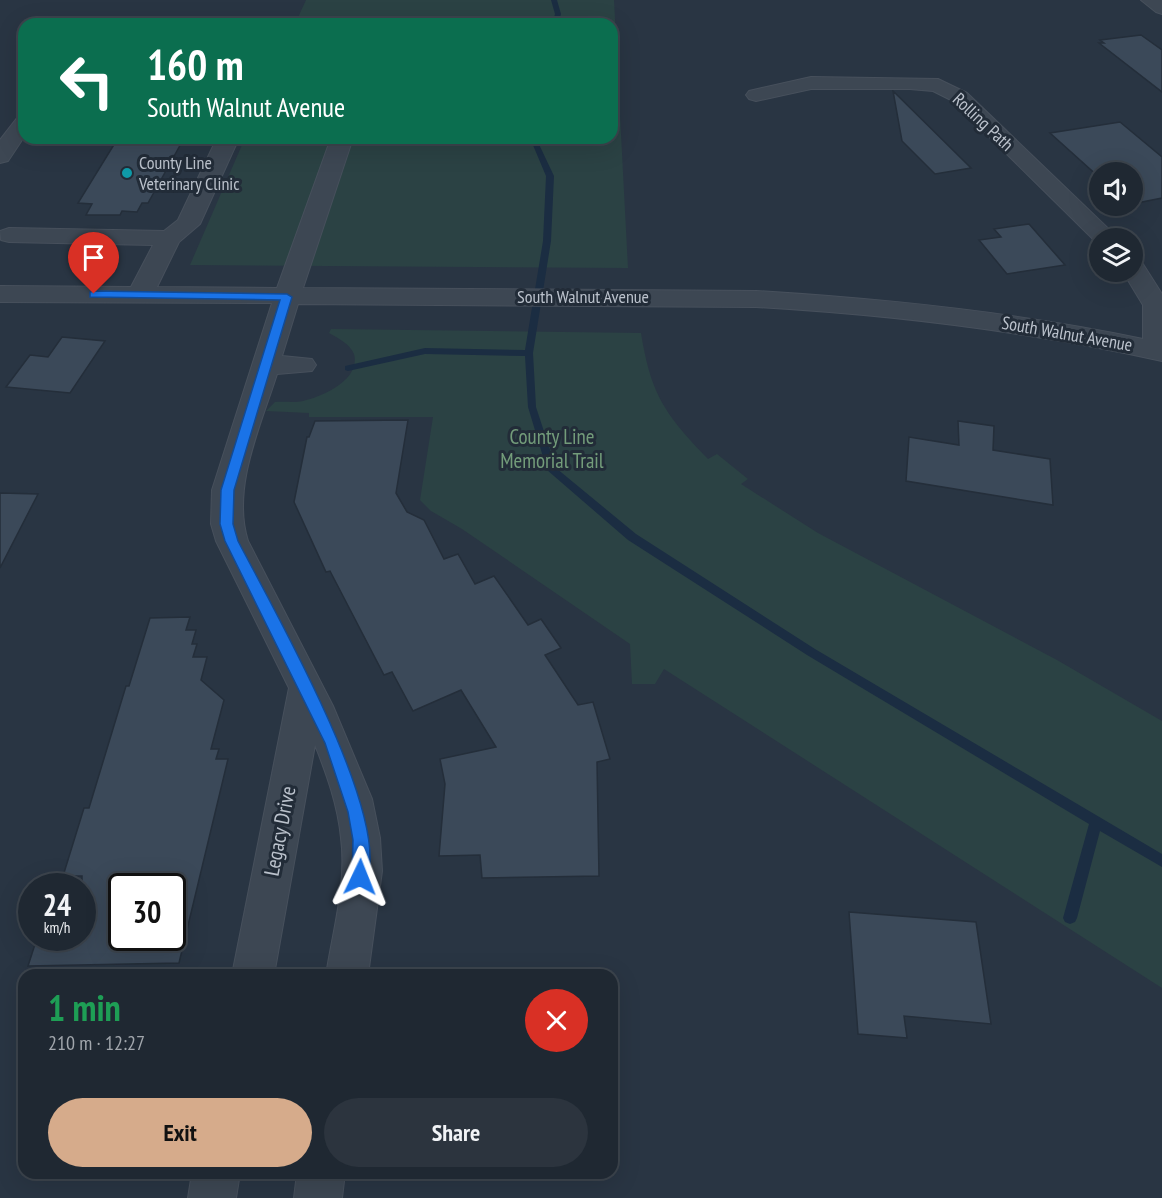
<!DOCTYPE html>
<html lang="en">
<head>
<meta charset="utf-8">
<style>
  :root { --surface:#1f2832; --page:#2c343e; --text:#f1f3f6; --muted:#a1a6ac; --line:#3c444d; --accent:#d6ab8b }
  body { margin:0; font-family:"PT Sans Narrow",sans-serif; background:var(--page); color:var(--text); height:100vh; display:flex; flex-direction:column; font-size:22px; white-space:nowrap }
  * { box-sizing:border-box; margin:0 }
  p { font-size:20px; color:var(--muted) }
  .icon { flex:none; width:33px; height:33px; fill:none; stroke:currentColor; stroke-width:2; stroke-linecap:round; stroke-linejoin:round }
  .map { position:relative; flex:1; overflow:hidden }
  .sheet { position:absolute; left:18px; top:969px; width:600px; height:210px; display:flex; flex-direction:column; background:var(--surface); border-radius:18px; box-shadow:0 6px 24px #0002,0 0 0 2px var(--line) }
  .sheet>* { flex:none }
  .banner { position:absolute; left:18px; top:18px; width:600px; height:126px; border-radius:18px; box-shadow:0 6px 24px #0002,0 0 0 2px var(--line); background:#0b6e4f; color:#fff; overflow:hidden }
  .buttons { position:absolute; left:1089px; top:162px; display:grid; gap:12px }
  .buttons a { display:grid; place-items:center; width:54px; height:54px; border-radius:50%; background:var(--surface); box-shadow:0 6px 24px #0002,0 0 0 2px var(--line); font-size:30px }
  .speed { position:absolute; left:18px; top:873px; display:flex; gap:12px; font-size:30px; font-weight:700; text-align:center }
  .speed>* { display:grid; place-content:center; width:78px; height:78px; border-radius:50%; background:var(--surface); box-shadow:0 6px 24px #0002,0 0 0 2px var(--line); line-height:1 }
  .speed small { font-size:15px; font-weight:400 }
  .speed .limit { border:3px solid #111; border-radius:9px; background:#fff; color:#111 }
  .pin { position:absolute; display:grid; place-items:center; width:51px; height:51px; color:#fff; margin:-62px -26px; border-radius:50% 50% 50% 0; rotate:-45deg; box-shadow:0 0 6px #0007 }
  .pin .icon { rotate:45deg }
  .me { position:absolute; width:66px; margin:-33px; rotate:2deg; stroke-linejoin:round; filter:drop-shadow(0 0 4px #0008) }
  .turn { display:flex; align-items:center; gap:21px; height:126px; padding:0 30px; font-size:27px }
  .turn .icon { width:78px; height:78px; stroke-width:2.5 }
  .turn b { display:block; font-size:42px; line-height:51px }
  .round { display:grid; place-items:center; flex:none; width:63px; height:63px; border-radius:32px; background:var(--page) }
  .overview { display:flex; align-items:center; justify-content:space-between; height:102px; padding:0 30px }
  h1 { font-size:36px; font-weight:700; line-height:45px; color:#1e9e55 }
  .cta { display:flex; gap:12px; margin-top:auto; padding:12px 30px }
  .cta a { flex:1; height:69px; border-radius:36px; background:var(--accent); color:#111; font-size:24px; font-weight:700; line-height:69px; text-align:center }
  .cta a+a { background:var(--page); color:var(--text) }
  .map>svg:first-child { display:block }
</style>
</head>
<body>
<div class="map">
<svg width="1162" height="1198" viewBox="0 0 1162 1198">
  <rect width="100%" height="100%" fill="#293543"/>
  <!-- green -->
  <path fill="#2b4244" d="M 306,0 L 614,0 L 628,268 L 190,265 L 245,138 L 612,138 L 612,24 L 295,24 Z
    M 331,329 L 641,333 C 651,395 665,414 708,459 L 717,454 L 748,479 L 741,484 L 818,533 L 1057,660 L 1162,721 L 1162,988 L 664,669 L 655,684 L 632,684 L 630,644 L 462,529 L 431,511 L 420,500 L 433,417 L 309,417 L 309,413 L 266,411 L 275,402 C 284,401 294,403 303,401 C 322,397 361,380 354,354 C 350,344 338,338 329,333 Z"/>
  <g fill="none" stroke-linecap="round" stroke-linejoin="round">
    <!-- stream -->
    <path fill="#1b2d42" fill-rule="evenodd" d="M 551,0 L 557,0 L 561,14 L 558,24 L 552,24 L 555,14 Z
      M 530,138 L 536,138 L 554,176 L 551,241 L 533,353 L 536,407 L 556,468 L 636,534 L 815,649 L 1162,854 L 1162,867 L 1100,831 L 1077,918 L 1075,922 L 1070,924 L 1065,922 L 1063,918 L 1089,824 L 807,655 L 628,540 L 547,470 L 528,407 L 525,356 L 425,354 L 348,371 L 345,370 L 345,366 L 425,348 L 525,350 L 543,241 L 546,176 Z"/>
  </g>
  <!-- building -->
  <path fill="#3b4959" stroke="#242e3a" stroke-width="1.5" fill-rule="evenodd" d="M 1141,35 L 1162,50 L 1162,92 L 1099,43 L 1104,43 L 1100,40 Z
    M 893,91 L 971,168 L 935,174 L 902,141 Z
    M 1120,122 L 1162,157 L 1162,198 L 1132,204 L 1132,172 L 1100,172 L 1100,178 L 1050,133 Z
    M 118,138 L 183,140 L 148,203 L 142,203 L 137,212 L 122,211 L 120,215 L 86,215 L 92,204 L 78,203 Z
    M 1029,224 L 1065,265 L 1007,274 L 979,240 L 1001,237 L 994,229 Z
    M 62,337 L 105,341 L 70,393 L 6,387 L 30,355 L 48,357 Z
    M 408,420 L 396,493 L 407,512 L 424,520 L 444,559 L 458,554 L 475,584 L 494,576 L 528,625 L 541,619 L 561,648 L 545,655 L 578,705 L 593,702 L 610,759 L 597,762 L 599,876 L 482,878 L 480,855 L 439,856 L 445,784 L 440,759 L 496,747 L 461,690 L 413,711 L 392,672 L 384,675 L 330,571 L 326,572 L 294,502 L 307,437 L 309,437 L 315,421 Z
    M 958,421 L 994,426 L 993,450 L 1050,459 L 1053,505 L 906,481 L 909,437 L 959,445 Z
    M 0,493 L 38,494 L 0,568 Z
    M 190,617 L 186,630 L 196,630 L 192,644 L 197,644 L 193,657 L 207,657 L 201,680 L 224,700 L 211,749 L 219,749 L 216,759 L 228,759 L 179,963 L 28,966 L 37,938 L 82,938 L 82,876 L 63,876 L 84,808 L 89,808 L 126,686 L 129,686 L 150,618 ZM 122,886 L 172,886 L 172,938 L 122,938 Z
    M 849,912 L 976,922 L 991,1024 L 904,1016 L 907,1038 L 858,1034 Z"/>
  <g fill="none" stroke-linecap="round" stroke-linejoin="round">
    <defs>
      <path id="minor" d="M 1141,0 L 1162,0 L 1162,14 L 1156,12 Z
        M 811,77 L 938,79 L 967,93 L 1118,238 L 1100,238 L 1097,243 L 953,101 L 933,91 L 910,89 L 811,89 L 756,101 L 749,99 L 746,95 L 749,91 Z
        M 24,116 L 24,137 L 8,161 L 0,163 L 0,140 L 17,118 Z
        M 217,138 L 239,138 L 200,224 L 179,242 L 157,287 L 277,288 L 331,138 L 353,138 L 303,288 L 756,291 C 886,299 1015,312 1143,339 L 1143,305 L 1123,272 L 1132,272 L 1132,259 L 1141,261 L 1162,294 L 1162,361 C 1028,331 893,315 756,307 L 298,304 L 282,356 L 312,359 L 316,365 L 312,371 L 277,374 C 261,425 231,488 248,541 L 333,706 L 372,799 L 380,838 L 382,871 L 368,975 L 326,975 C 333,930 347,883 341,838 C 338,806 327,775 315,745 L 274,975 L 232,975 L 289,688 L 216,541 L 211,524 L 212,490 L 272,303 L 0,302 L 0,286 L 131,287 L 153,245 L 9,242 L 1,240 L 0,231 L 9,228 L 164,231 L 178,220 Z
        M 192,1173 L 240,1173 L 236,1198 L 188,1198 Z
        M 297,1173 L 345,1173 L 342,1198 L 294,1198 Z"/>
    </defs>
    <!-- minor casing -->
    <use href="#minor" stroke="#47505c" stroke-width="2"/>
    <!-- minor -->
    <use href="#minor" fill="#3d4753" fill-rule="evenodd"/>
  </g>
  <!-- route -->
  <path fill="#1a73e8" stroke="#114b97" stroke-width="1.5" d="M 94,291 L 287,294 L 292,297 L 234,490 L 233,524 L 238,541 C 271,605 394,818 366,882 L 360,884 L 354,882 L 352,877 L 353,840 L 348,812 L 325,743 L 225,541 L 220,524 L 221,490 L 280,300 L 90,297 L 90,292 Z"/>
  <!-- markers -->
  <circle fill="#0f9aa8" stroke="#222c38" stroke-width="2" cx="127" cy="173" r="6"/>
  <g text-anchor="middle" stroke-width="6" stroke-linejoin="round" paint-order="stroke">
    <!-- far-street labels -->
    <g font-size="18" fill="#bbc2cc" stroke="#222c38">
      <text transform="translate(983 122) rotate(43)" y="6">Rolling Path</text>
      <text x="583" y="303">South Walnut Avenue</text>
      <text transform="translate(1067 334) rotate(10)" y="6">South Walnut Avenue</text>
    </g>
    <!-- far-poi labels -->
    <g font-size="18" fill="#bbc2cc" stroke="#222c38" text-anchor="start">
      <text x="139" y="169">County Line<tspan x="139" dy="21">Veterinary Clinic</tspan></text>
    </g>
    <!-- park labels -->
    <g font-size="21" fill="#739c7a" stroke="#222c38">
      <text x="552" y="444">County Line<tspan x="552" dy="24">Memorial Trail</tspan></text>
    </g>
    <!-- street labels -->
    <g font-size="21" fill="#bbc2cc" stroke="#222c38">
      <text transform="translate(280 831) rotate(-79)" y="7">Legacy Drive</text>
    </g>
  </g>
</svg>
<div class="buttons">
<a><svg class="icon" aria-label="sound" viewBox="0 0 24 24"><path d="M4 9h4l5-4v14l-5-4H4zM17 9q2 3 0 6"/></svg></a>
<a><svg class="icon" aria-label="layers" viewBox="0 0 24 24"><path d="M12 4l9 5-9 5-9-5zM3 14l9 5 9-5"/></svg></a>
</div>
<div class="speed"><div>24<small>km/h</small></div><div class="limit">30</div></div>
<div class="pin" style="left:94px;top:294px;background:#d93025"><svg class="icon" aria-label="arrive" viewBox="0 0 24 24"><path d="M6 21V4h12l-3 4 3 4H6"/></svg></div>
<svg class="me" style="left:360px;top:877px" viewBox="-20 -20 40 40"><path d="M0-17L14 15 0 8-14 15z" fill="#1a73e8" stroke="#fff" stroke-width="4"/></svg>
<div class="banner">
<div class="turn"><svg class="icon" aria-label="left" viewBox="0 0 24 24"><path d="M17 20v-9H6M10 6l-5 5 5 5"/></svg><div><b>160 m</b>South Walnut Avenue</div></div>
</div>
<section class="sheet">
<div class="overview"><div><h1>1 min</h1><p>210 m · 12:27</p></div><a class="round" style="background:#d93025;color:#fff"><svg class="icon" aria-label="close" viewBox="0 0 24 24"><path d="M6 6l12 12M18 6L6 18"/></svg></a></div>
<div class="cta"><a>Exit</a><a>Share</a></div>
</section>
</div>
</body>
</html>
